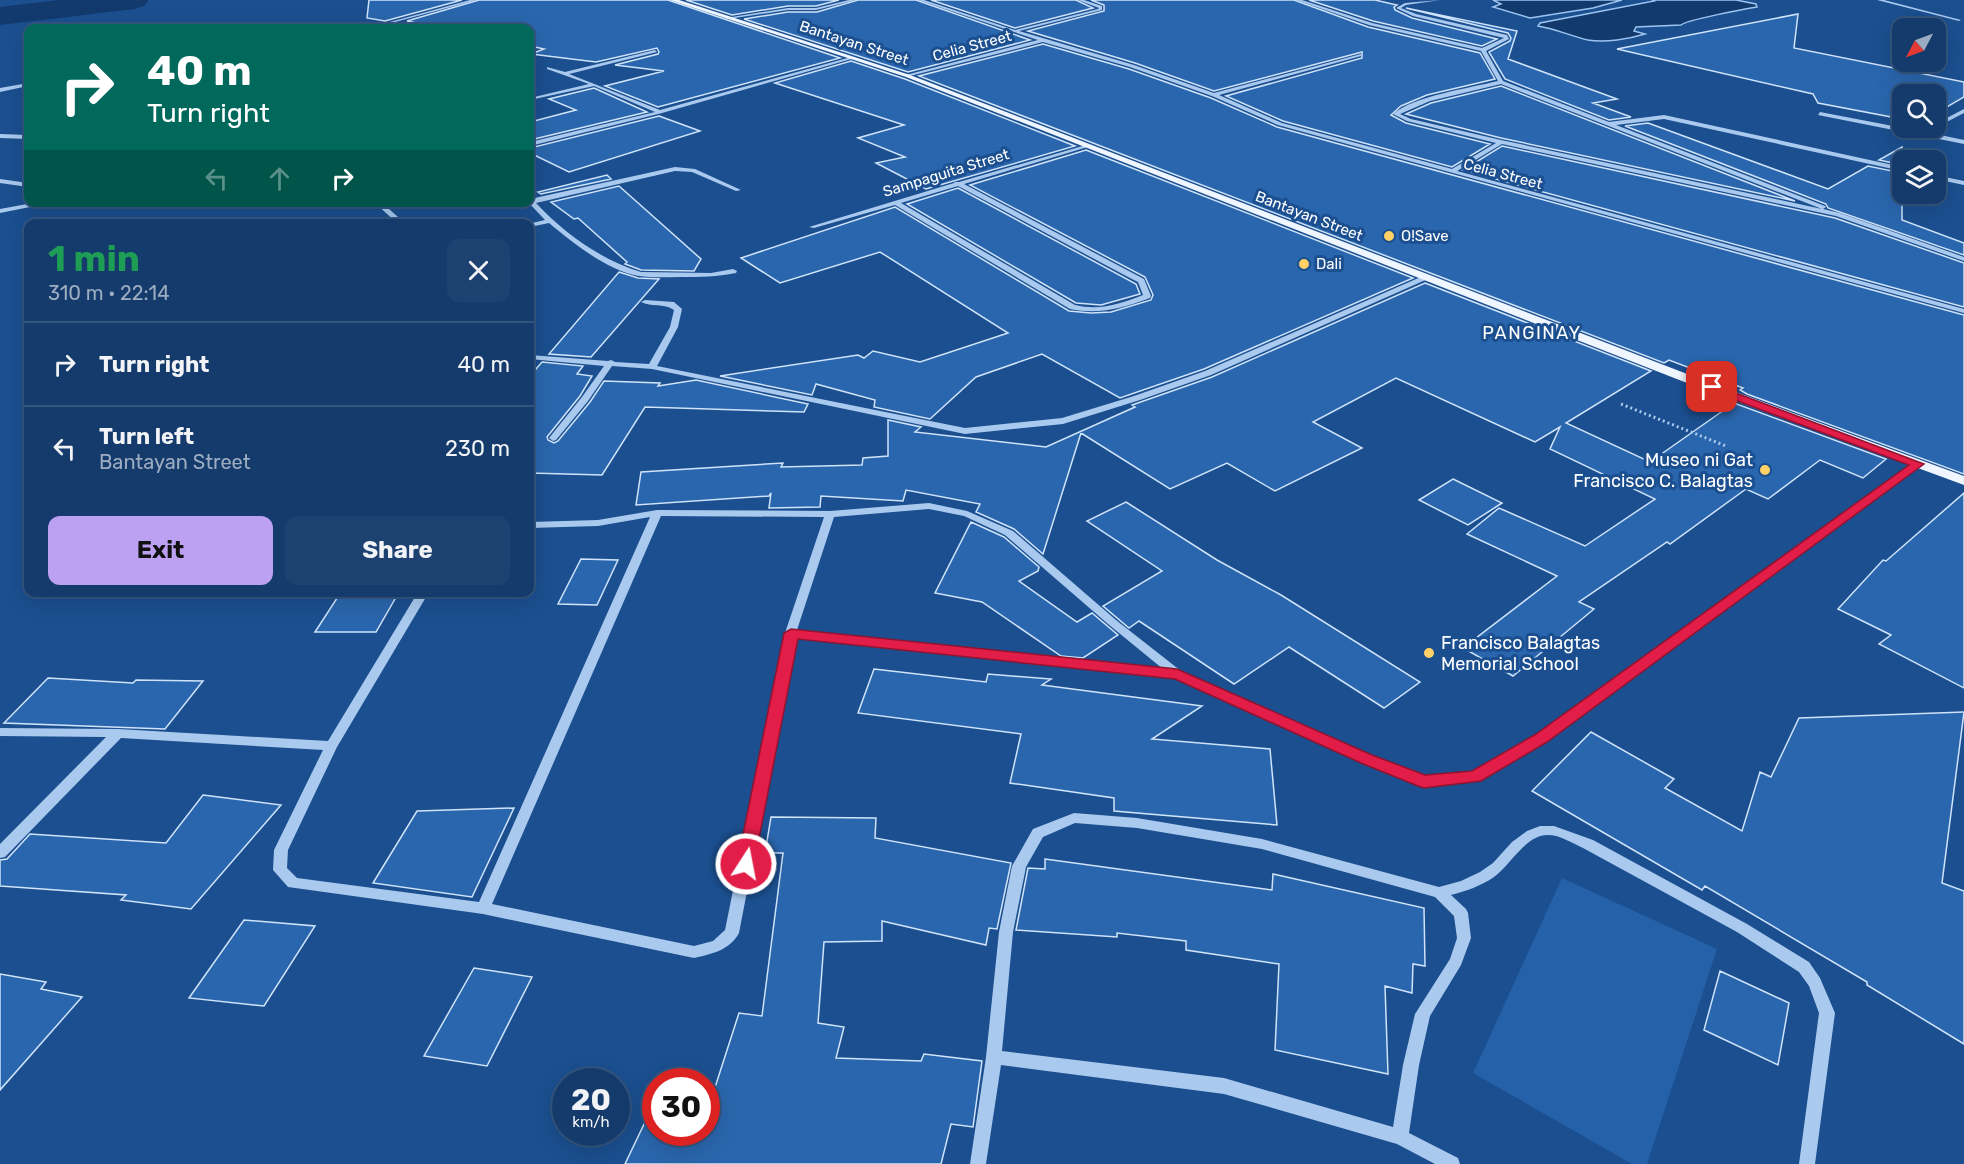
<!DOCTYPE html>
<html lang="en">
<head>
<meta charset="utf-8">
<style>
  :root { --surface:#143b6b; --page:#1d4271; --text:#f1f3f6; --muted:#9dadc1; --line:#33557e; --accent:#bca0f2 }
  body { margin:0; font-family:Rubik,sans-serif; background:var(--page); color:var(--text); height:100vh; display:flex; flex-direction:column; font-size:22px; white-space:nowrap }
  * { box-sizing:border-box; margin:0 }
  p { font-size:20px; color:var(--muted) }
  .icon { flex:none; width:33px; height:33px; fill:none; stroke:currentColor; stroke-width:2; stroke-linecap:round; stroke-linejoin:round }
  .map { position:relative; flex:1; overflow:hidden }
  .drawer { position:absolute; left:24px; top:219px; width:510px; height:378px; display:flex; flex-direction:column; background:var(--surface); border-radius:12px; box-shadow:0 6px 24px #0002,0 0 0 2px var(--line) }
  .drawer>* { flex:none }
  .banner { position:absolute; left:24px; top:24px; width:510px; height:183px; border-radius:12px; box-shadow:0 6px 24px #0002,0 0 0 2px var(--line); background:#00695c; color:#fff; overflow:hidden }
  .needle { width:39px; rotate:229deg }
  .buttons { position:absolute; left:1892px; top:18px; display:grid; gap:12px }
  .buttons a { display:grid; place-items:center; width:54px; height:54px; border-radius:12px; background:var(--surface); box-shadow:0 6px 24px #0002,0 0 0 2px var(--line); font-size:30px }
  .speed { position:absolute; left:552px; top:1068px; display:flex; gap:12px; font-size:30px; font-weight:700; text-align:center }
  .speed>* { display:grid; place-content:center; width:78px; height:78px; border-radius:50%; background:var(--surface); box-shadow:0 6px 24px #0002,0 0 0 2px var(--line); line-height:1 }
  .speed small { font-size:15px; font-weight:400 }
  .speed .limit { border:9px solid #d22; background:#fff; color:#111 }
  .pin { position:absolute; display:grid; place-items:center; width:51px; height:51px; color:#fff; margin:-26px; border-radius:12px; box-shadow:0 3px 9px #0006 }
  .me { position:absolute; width:66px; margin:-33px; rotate:11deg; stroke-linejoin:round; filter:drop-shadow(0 0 4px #0008) }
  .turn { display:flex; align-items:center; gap:21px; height:126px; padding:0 24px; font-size:27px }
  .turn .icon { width:78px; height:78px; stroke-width:2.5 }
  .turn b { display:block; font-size:42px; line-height:51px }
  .lanes { display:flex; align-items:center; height:57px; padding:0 24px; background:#0003; justify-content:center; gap:30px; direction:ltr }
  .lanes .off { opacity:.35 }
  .round { display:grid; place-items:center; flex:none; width:63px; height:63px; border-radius:12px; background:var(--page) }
  .headline { display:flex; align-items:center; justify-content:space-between; height:102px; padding:0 24px }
  h1 { font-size:36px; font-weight:700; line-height:45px; color:#1e9e55 }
  .action { display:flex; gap:12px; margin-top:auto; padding:12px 24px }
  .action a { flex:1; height:69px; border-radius:12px; background:var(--accent); color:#111; font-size:24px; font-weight:700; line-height:69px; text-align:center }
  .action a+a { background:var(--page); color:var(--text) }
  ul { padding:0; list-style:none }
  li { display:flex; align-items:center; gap:18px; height:84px; padding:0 24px; border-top:2px solid var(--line) }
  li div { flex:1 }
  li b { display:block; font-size:22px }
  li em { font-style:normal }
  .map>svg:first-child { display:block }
</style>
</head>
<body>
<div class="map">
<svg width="1964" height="1164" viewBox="0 0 1964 1164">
  <rect width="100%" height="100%" fill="#1b4f8f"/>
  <!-- green -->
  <path fill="#2461a8" d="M 1562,878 L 1717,949 L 1647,1164 L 1632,1164 L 1473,1073 Z"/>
  <!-- water -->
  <path fill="#123a6d" stroke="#9cc4f0" stroke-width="1.5" d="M 1493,0 L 1622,0 L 1593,8 L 1530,18 L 1493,7 L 1501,4 Z
    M 1652,0 L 1736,0 L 1756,4 L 1757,7 C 1745,9 1686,20 1681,25 L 1636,27 L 1634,31 L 1645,34 C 1629,39 1605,43 1588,40 C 1571,36 1556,29 1538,26 L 1540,23 L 1654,1 Z"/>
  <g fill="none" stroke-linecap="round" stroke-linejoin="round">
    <!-- river -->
    <path fill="#123a6d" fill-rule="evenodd" d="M 59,0 L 149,0 L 144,6 L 134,9 L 0,25 L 0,7 Z"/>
  </g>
  <!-- building -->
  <path fill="#2a66ad" stroke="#cfe3fa" stroke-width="1.5" d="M 369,0 L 462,0 L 385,21 L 367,18 Z
    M 479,0 L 668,0 L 840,58 L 658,107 L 605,86 L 664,71 L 615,65 L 658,54 L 659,52 L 657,48 L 596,62 L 531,54 L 544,49 L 530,46 L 530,28 L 430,28 L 426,25 L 407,21 Z
    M 686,0 L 839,0 L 816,6 L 788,6 L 732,15 Z
    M 858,0 L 916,0 L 1030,40 L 908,72 L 744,19 L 788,12 L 817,12 Z
    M 931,0 L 1076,0 L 1093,8 L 1015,28 Z
    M 1091,0 L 1294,0 L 1368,27 L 1480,53 L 1495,79 L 1427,95 L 1401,106 L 1391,115 L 1406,123 L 1490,144 L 1452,167 L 1283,121 L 1226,96 L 1362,58 L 1362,52 L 1214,91 L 1135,63 L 1028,31 L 1104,11 L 1104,5 Z
    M 1309,0 L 1375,0 L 1397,5 L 1394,7 L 1395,10 L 1412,18 L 1497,39 L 1482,46 L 1373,21 Z
    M 1406,8 L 1517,31 L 1508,59 L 1617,99 L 1593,103 L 1631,117 L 1609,120 L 1505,79 L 1489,52 L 1510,41 L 1511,38 L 1508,33 Z
    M 1798,14 L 1794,48 L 1964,82 L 1964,97 L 1935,114 L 1935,94 L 1902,94 L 1902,119 L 1818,103 L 1813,94 L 1617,49 Z
    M 1043,44 L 1129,69 L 1211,98 L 1277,127 L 1964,315 L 1964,474 L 1747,394 L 1740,390 L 1743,388 L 1669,360 L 1664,363 L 919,76 Z
    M 851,61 L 905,79 L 1075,146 L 926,189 L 876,163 L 905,157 L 858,138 L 904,125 L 775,83 Z
    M 1501,86 L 1795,201 L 1501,138 L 1406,114 L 1431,103 Z
    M 594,88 L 647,112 L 530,140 L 530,122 L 576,110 L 549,99 Z
    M 659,116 L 700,131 L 569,172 L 530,153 L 530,148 Z
    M 1648,123 L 1828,189 L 1868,166 L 1902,173 L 1902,220 L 1964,243 L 1964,255 L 1828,208 L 1826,204 L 1625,126 Z
    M 1502,146 L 1835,218 L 1964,263 L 1964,307 L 1463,170 Z
    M 1902,147 L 1902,165 L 1879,160 Z
    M 1086,150 L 1413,278 L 1204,369 L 1120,398 L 1042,354 L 976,377 L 930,419 L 874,407 L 875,400 L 816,384 L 812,395 L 720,376 L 858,355 L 864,358 L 873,351 L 920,362 L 1008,333 L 880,252 L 780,283 L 741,258 L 895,207 L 1069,311 L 1091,313 L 1111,312 L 1151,300 L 1153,295 L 1145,277 L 970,185 Z
    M 607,175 L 611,179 L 541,194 L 538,192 Z
    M 619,186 L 701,259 L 694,271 L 641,270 L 625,264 L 627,262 L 578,218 L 574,219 L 551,202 Z
    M 958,188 L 1136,284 L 1140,294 L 1101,305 L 1076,303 L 907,204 Z
    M 619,272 L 638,278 L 659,279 L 591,357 L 549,354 Z
    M 1425,283 L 1651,371 L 1566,423 L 1650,462 L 1734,403 L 1886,459 L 1863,478 L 1820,460 L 1768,499 L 1746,489 L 1670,544 L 1667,542 L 1579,602 L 1594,609 L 1513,676 L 1463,648 L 1557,576 L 1467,534 L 1499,508 L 1585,546 L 1655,499 L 1550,449 L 1560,427 L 1535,442 L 1396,378 L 1313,422 L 1362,448 L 1275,491 L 1227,463 L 1170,489 L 1081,433 L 1043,554 L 1014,529 L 976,512 L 980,504 L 906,490 L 903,501 L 821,496 L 820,507 L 769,508 L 771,493 L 769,496 L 636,505 L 641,472 L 783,463 L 781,467 L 862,465 L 863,458 L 888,456 L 888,420 L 921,427 L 915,432 L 1046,447 L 1135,407 L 1132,405 L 1212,377 Z
    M 542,362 L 583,366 L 577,374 L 592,376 L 580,396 L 547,437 L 548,440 L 554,443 L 558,441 L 590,402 L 604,381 L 660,383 L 658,386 L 696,380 L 808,404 L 804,412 L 645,407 L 602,475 L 530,473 L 530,376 Z
    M 1453,479 L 1502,503 L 1468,525 L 1419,500 Z
    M 1964,493 L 1964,688 L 1879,644 L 1891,635 L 1838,609 L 1883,560 L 1886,561 Z
    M 1126,502 L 1217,560 L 1281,595 L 1420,682 L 1384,708 L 1289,647 L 1234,684 L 1139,621 L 1129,628 L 1103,606 L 1162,571 L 1087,521 Z
    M 971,522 L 1004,537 L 1039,567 L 1038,571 L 1019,581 L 1077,622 L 1092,613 L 1118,635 L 1083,658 L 1061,656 L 982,602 L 935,593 Z
    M 581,559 L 618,560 L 597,605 L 558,604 Z
    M 341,592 L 399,592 L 376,632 L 315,632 Z
    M 874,669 L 986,682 L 988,674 L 1051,679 L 1042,685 L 1202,706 L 1152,739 L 1270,749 L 1277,825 L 1114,811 L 1114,798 L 1010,783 L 1021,734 L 858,713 Z
    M 48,678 L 133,683 L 136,680 L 203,681 L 165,729 L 4,723 Z
    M 1964,712 L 1942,883 L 1964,891 L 1964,1044 L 1867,985 L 1867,982 L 1705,886 L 1702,890 L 1532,791 L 1591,732 L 1674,779 L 1665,788 L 1742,831 L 1760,772 L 1771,777 L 1799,718 Z
    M 203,795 L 281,805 L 191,909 L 121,900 L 126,895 L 0,886 L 0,860 L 7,859 L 30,834 L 166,843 Z
    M 514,808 L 472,897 L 373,883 L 417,811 Z
    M 771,817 L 876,818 L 875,838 L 1011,863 L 997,929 L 989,928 L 986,945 L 882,921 L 882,941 L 824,942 L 818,1023 L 844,1027 L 836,1058 L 921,1061 L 924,1054 L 982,1061 L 973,1127 L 951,1124 L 941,1164 L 625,1164 L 656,1099 L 656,1132 L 706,1132 L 706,1105 L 709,1106 L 739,1013 L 762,1016 L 783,853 L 765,853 Z
    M 1045,859 L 1272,890 L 1273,874 L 1424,908 L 1425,966 L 1413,964 L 1412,993 L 1385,986 L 1388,1074 L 1275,1050 L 1279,964 L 1186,950 L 1186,941 L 1117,933 L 1117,937 L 1016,930 L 1028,868 L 1045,869 Z
    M 244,920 L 315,926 L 264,1006 L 189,998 Z
    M 474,968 L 532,977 L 487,1066 L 424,1056 Z
    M 1720,971 L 1789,1003 L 1778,1065 L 1704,1030 Z
    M 0,974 L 46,982 L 41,989 L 82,997 L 0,1090 Z"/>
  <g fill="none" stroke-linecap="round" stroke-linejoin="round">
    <!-- path -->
    <path stroke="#a9c9ee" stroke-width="3" stroke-dasharray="2 3" stroke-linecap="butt" d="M 1621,404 L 1726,446"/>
    <!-- minor -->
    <path fill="#a9c9ee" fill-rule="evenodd" d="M 470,0 L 477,0 L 373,28 L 368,28 Z
      M 849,0 L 856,0 L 816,10 L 788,10 L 728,19 L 726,18 L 788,8 L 816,8 Z
      M 918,0 L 924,0 L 1015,30 L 1098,9 L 1099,8 L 1078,0 L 1084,0 L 1102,6 L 1102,10 L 1019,31 L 1134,65 L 1214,93 L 1361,54 L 1361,56 L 1219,95 L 1282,123 L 1452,169 L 1496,143 L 1407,121 L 1393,114 C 1414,96 1470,88 1498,81 L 1481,51 L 1369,25 L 1296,0 L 1302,0 L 1372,23 L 1482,48 L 1504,38 L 1413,16 L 1396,8 L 1405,3 L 1440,0 L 1406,5 L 1401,8 L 1416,14 L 1507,35 L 1509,39 L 1486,51 L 1503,81 L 1609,122 L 1664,115 L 1902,167 L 1902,171 L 1664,119 L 1616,125 L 1825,206 L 1826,207 L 1823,209 L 1840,213 L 1964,257 L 1964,261 L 1836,216 L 1502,144 L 1457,171 L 1964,309 L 1964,313 L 1278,125 L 1212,96 L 1130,67 L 1043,42 L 906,77 L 906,75 L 1038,40 ZM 1501,84 L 1822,209 L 1501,140 L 1411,119 L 1400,114 L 1430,101 Z
      M 1877,0 L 1884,0 L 1961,20 L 1959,21 Z
      M 400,22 L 426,27 L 428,28 L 422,28 L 398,24 Z
      M 655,50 L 657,52 L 569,74 L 660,110 L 851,57 L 855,58 L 662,113 L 530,146 L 530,142 L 655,112 L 594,86 L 530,100 L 530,98 L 589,84 L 547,69 L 547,67 L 565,72 Z
      M 28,83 L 28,86 L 0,92 L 0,88 Z
      M 1964,109 L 1964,113 L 1937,127 L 1934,128 L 1935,124 Z
      M 1820,112 L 1919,131 L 1928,128 L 1933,128 L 1926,132 L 1964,140 L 1964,144 L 1818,115 Z
      M 0,134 L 28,135 L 28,139 L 0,138 Z
      M 1086,145 L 1091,146 L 964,184 L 1144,279 L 1151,296 L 1150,298 C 1123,308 1099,315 1070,309 L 895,205 L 814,228 L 809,227 L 954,183 L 955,182 L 959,182 ZM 958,186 L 1128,277 L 1138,282 L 1143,295 C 1120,304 1100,311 1075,305 L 901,203 Z
      M 675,167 L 695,169 L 741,190 L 736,191 L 692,172 L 675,171 L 536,203 C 564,233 601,260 641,272 L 711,273 L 733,269 L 737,271 L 736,273 C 717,277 700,277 681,277 C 667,277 652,278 639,276 C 608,271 573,243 549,223 L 530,227 L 528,224 L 545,220 L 528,202 L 530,202 L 530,199 Z
      M 1935,175 L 1964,181 L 1964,185 L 1935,179 Z
      M 0,179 L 28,183 L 28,187 L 0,183 Z
      M 38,202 L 55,202 L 0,213 L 0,209 Z
      M 374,202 L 381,202 L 406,224 L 398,224 Z
      M 1423,276 L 1430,278 L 1211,375 L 1140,400 L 1063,424 L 965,434 L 652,369 L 612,366 L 588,401 L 556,440 L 553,441 L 549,438 L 582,397 L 604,366 L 530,359 L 530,355 L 608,361 L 611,360 L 615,362 L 649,364 L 670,327 L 674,310 C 664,303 651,307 641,302 L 645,300 L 674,302 L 682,309 L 678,327 L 657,366 L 965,428 L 1062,418 L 1134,396 L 1205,371 Z
      M 1918,461 L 1921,462 L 1923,464 L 1921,466 L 1546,741 L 1480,780 L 1424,786 L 1420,784 L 1362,762 L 1175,678 L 796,637 L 739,933 C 730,950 712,954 694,958 L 483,914 L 288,887 L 273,870 L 274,850 L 323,750 L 121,738 L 5,857 L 0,858 L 0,844 L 106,737 L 0,736 L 0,728 L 118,729 L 328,741 L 418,592 L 429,592 L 337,747 L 288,850 L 287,868 L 297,878 L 479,902 L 650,517 L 598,526 L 530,528 L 530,522 L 598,520 L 657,510 L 830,511 L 929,503 L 967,511 L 1013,531 L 1116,620 L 1181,671 L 1370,756 L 1425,776 L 1474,772 L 1538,735 ZM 929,509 L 964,516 L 1005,535 L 1108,624 L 1163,669 L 797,630 L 834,517 ZM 661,516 L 824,517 L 785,633 L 725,930 L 713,941 L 694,946 L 492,904 Z
      M 1074,813 L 1137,818 L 1262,839 L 1439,887 L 1461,881 L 1480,872 L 1493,863 L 1512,842 L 1527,831 L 1540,826 L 1554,826 L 1593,840 L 1747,924 L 1809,962 L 1820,978 L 1835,1013 L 1815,1164 L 1799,1164 L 1819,1013 L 1809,986 L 1799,972 L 1737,932 L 1583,848 C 1572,843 1560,835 1548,835 C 1525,835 1511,865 1494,877 C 1481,886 1466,891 1451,895 L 1466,909 L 1468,913 L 1471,938 L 1461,965 L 1430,1016 L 1419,1065 L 1409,1133 L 1458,1158 L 1460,1164 L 1435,1164 L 1397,1144 L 1224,1094 L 1001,1065 L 986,1164 L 970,1164 L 986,1057 L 999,932 L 1012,866 L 1033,829 ZM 1075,823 L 1137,828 L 1262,849 L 1435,897 L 1454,916 L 1457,938 L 1450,959 L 1415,1014 L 1403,1065 L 1393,1127 L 1224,1078 L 1002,1051 L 1013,932 L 1026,867 L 1043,837 Z"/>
    <!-- major -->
    <path fill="#f0f6ff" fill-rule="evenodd" d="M 670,0 L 679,0 L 910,75 L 1695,377 L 1964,476 L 1964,485 L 1687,383 L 906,77 Z"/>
  </g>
  <!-- route -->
  <path fill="#e11d48" stroke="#92132f" stroke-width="1.5" d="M 1712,384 L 1924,464 L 1547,742 L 1481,781 L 1424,788 L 1418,786 L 1361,763 L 1175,679 L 798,639 L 754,864 L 752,869 L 746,871 L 739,869 L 737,864 L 784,633 L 791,629 L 1177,669 L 1372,755 L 1425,775 L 1472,771 L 1536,734 L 1909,465 L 1708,390 L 1708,385 Z"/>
  <!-- markers -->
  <g fill="#ffd166" stroke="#1b4f8f" stroke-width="2">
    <circle cx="1389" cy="236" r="6"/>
    <circle cx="1304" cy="264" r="6"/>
    <circle cx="1765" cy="470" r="6"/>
    <circle cx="1429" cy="653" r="6"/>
  </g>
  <g text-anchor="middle" stroke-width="6" stroke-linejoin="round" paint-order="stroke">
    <!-- far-street labels -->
    <g font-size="15" fill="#fff" stroke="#1b4f8f">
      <text transform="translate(854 43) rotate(18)" y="5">Bantayan Street</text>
      <text transform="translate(972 46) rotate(-15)" y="5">Celia Street</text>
      <text transform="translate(946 173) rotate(-17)" y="5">Sampaguita Street</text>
      <text transform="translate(1503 174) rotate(15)" y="5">Celia Street</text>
      <text transform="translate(1309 216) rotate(21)" y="5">Bantayan Street</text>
    </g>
    <!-- far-poi labels -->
    <g font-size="15" fill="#fff" stroke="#1b4f8f" text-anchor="start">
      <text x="1401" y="241">O!Save</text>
      <text x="1316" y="269">Dali</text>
    </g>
    <!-- far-quarter labels -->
    <g font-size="18" letter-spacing="1.5" fill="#fff" stroke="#1b4f8f">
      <text x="1532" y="339">PANGINAY</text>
    </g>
    <!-- poi labels -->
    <g font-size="18" fill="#fff" stroke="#1b4f8f" text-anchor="end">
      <text x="1753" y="466">Museo ni Gat<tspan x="1753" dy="21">Francisco C. Balagtas</tspan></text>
      <text x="1441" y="649" text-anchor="start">Francisco Balagtas<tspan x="1441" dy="21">Memorial School</tspan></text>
    </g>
  </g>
</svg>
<div class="buttons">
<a><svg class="needle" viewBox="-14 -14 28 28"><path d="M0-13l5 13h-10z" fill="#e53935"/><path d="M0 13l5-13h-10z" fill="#9dadc1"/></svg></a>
<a><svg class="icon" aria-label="search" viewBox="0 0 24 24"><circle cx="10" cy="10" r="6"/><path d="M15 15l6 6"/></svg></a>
<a><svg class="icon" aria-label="layers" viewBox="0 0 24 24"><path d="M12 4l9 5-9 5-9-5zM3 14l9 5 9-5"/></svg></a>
</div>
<div class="speed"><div>20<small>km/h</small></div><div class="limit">30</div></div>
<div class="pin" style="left:1712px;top:387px;background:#d93025"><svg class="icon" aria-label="arrive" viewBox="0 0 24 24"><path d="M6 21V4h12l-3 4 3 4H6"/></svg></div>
<svg class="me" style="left:746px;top:864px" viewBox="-20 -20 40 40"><circle r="17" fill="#e11d48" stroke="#fff" stroke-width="3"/><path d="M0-11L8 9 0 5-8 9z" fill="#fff"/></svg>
<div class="banner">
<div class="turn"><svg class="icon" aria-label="right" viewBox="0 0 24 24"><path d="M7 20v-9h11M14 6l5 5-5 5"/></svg><div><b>40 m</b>Turn right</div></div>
<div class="lanes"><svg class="icon off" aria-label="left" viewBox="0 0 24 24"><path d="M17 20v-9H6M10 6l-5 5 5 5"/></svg><svg class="icon off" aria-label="ahead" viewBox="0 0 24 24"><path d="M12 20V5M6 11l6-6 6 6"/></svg><svg class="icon" aria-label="right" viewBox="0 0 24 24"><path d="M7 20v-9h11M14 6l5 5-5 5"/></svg></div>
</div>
<section class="drawer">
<div class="headline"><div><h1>1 min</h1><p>310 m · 22:14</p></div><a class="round"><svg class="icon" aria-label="close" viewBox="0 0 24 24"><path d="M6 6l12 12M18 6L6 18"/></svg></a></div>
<ul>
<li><svg class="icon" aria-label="right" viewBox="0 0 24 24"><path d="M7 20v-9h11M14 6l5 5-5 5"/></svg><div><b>Turn right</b></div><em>40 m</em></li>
<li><svg class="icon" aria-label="left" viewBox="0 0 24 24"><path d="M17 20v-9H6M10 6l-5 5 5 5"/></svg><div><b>Turn left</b><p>Bantayan Street</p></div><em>230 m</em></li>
</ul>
<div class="action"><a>Exit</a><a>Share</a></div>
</section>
</div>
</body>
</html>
